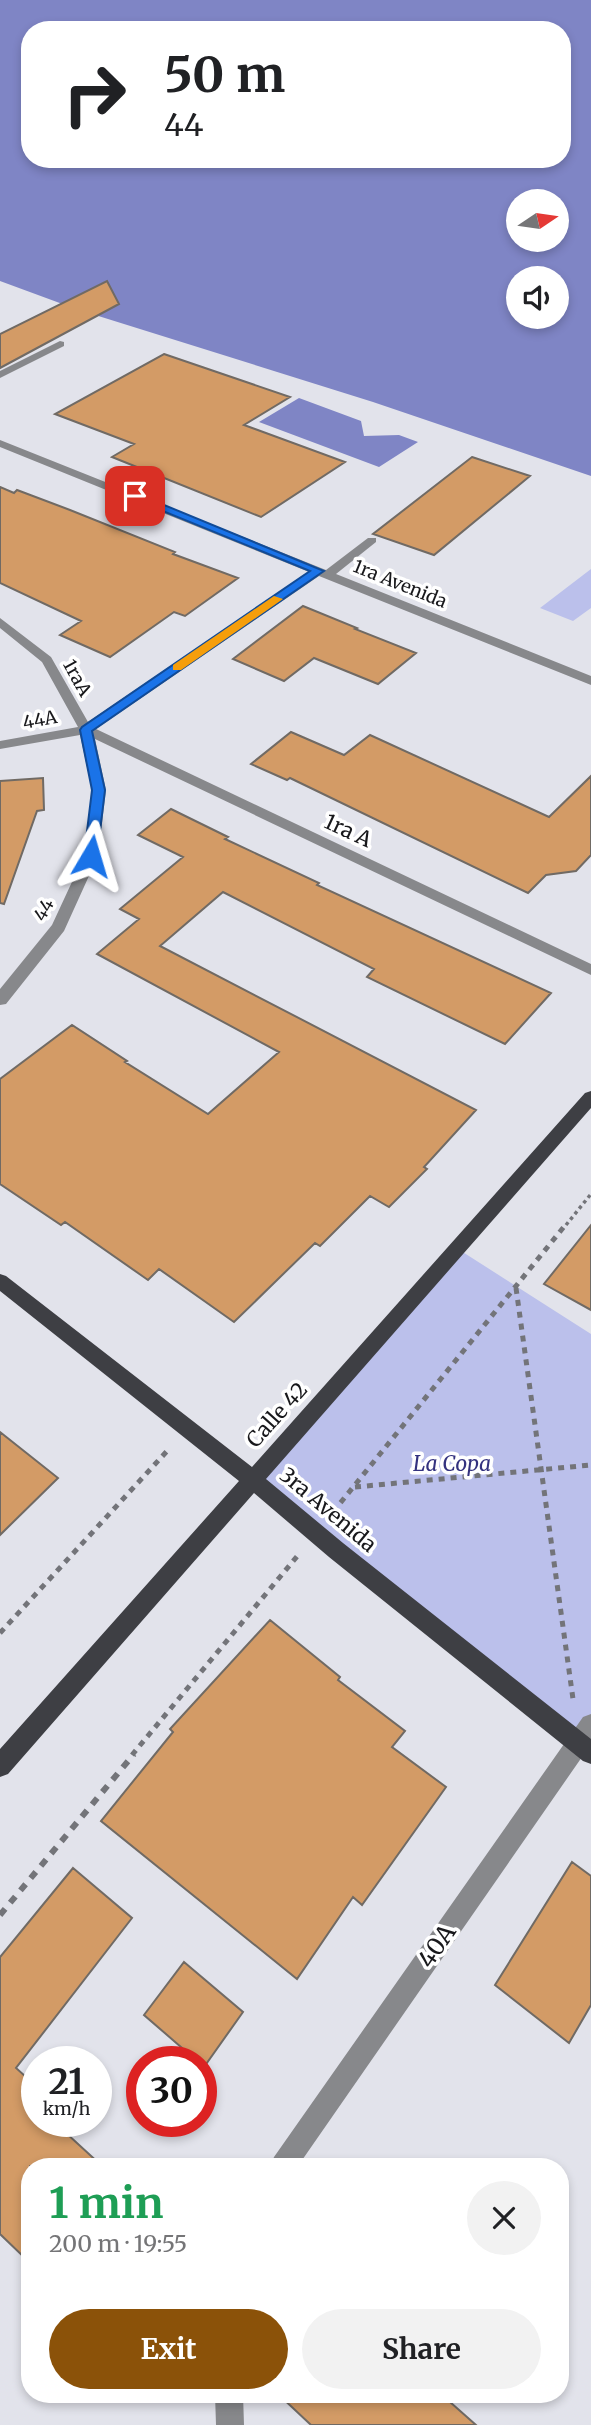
<!DOCTYPE html>
<html lang="en">
<head>
<meta charset="utf-8">
<style>
  :root { --surface:#fff; --page:#f2f2f2; --text:#202124; --muted:#757577; --accent:#8b5209 }
  body { margin:0; font-family:Merriweather,serif; background:var(--page); color:var(--text); height:100vh; display:flex; flex-direction:column; font-size:26px; white-space:nowrap }
  * { box-sizing:border-box; margin:0 }
  p { font-size:23px; color:var(--muted) }
  .icon { flex:none; width:38px; height:38px; fill:none; stroke:currentColor; stroke-width:2; stroke-linecap:round; stroke-linejoin:round }
  .map { position:relative; flex:1; overflow:hidden }
  .panel { position:absolute; left:21px; top:2158px; width:548px; height:245px; display:flex; flex-direction:column; background:var(--surface); border-radius:28px; box-shadow:0 4px 10px #0003 }
  .panel>* { flex:none }
  .top-card { position:absolute; left:21px; top:21px; width:550px; height:147px; border-radius:28px; box-shadow:0 4px 10px #0003; background:#fff; color:var(--text); overflow:hidden }
  .needle { width:46px; rotate:77deg }
  .buttons { position:absolute; left:506px; top:189px; display:grid; gap:14px }
  .buttons a { display:grid; place-items:center; width:63px; height:63px; border-radius:50%; background:var(--surface); box-shadow:0 4px 10px #0003; font-size:35px }
  .speed { position:absolute; left:21px; top:2046px; display:flex; gap:14px; font-size:35px; font-weight:700; text-align:center }
  .speed>* { display:grid; place-content:center; width:91px; height:91px; border-radius:50%; background:var(--surface); box-shadow:0 4px 10px #0003; line-height:1 }
  .speed small { font-size:18px; font-weight:400 }
  .speed .limit { border:10px solid #d22; background:#fff; color:#111 }
  .pin { position:absolute; display:grid; place-items:center; width:60px; height:60px; color:#fff; margin:-30px; border-radius:14px; box-shadow:0 4px 10px #0006 }
  .me { position:absolute; width:77px; margin:-38px; rotate:7deg; stroke-linejoin:round; filter:drop-shadow(0 0 5px #0008) }
  .turn { display:flex; align-items:center; gap:24px; height:147px; padding:0 28px; font-size:32px }
  .turn .icon { width:91px; height:91px; stroke-width:2.5 }
  .turn b { display:block; font-size:49px; line-height:60px }
  .round { display:grid; place-items:center; flex:none; width:74px; height:74px; border-radius:37px; background:var(--page) }
  .head { display:flex; align-items:center; justify-content:space-between; height:119px; padding:0 28px }
  h1 { font-size:42px; font-weight:700; line-height:52px; color:#1e9e55 }
  .action { display:flex; gap:14px; margin-top:auto; padding:14px 28px }
  .action a { flex:1; height:80px; border-radius:42px; background:var(--accent); color:#fff; font-size:28px; font-weight:700; line-height:80px; text-align:center }
  .action a+a { background:var(--page); color:var(--text) }
  .map>svg:first-child { display:block }
</style>
</head>
<body>
<div class="map">
<svg width="591" height="2425" viewBox="0 0 591 2425">
  <rect width="100%" height="100%" fill="#e2e3eb"/>
  <!-- green -->
  <path fill="#bbc0eb" d="M 591,569 L 591,608 L 573,621 L 540,608 Z
    M 458,1249 L 591,1334 L 591,1725 L 579,1743 L 252,1479 Z"/>
  <!-- water -->
  <path fill="#7f85c5" fill-rule="evenodd" d="M 0,0 L 591,0 L 591,476 L 373,402 L 76,309 L 0,281 ZM 30,30 L 562,30 L 562,159 L 30,159 ZM 518,201 L 556,201 L 556,240 L 518,240 ZM 518,278 L 556,278 L 556,317 L 518,317 Z
    M 299,398 L 361,421 L 364,436 L 399,435 L 418,442 L 379,467 L 259,422 Z"/>
  <!-- building -->
  <path fill="#d39b66" stroke="#706a64" stroke-width="2" d="M 107,281 L 119,304 L 0,368 L 0,334 Z
    M 164,354 L 290,397 L 244,425 L 345,462 L 261,517 L 112,457 L 134,444 L 55,414 Z
    M 472,457 L 530,476 L 434,555 L 373,534 Z
    M 0,487 L 14,493 L 17,490 L 70,510 L 175,552 L 173,554 L 238,578 L 185,616 L 174,612 L 110,657 L 60,635 L 81,621 L 0,583 Z
    M 303,606 L 357,628 L 355,629 L 416,653 L 378,684 L 314,658 L 284,681 L 233,659 Z
    M 291,732 L 344,755 L 370,735 L 549,817 L 591,776 L 591,855 L 576,871 L 546,875 L 528,893 L 290,778 L 287,780 L 251,764 Z
    M 43,778 L 44,810 L 37,811 L 4,904 L 0,903 L 0,781 Z
    M 171,809 L 228,837 L 225,839 L 319,883 L 317,885 L 551,993 L 505,1044 L 367,977 L 374,969 L 223,892 L 160,946 L 476,1110 L 424,1167 L 427,1169 L 389,1207 L 370,1196 L 320,1246 L 315,1243 L 234,1322 L 159,1269 L 148,1280 L 65,1222 L 61,1225 L 0,1184 L 0,1079 L 72,1025 L 127,1061 L 125,1062 L 208,1114 L 279,1052 L 97,954 L 139,919 L 120,909 L 183,857 L 138,835 Z
    M 591,1225 L 591,1310 L 544,1284 Z
    M 0,1432 L 58,1478 L 0,1535 Z
    M 270,1620 L 340,1677 L 338,1680 L 405,1731 L 392,1747 L 446,1787 L 362,1905 L 353,1897 L 297,1979 L 101,1821 L 173,1732 L 170,1729 Z
    M 572,1862 L 591,1876 L 591,2005 L 569,2043 L 495,1985 Z
    M 73,1868 L 132,1918 L 16,2068 L 37,2087 L 37,2121 L 53,2121 L 102,2166 L 30,2166 L 30,2263 L 0,2234 L 0,1957 Z
    M 184,1962 L 243,2012 L 204,2067 L 144,2015 Z
    M 278,2394 L 441,2394 L 476,2425 L 311,2425 Z"/>
  <g fill="none" stroke-linecap="round" stroke-linejoin="round">
    <!-- path-far2 -->
    <path stroke="#737479" stroke-width="3.5" stroke-dasharray="3.5 3.5" stroke-linecap="butt" d="M 566,1225 L 591,1194"/>
    <!-- path-far1 -->
    <path stroke="#737479" stroke-width="5" stroke-dasharray="6 6" stroke-linecap="butt" d="M 516,1288 L 573,1699
      M 355,1487 L 591,1465
      M 333,1512 L 567,1223
      M 0,1633 L 168,1450
      M 132,1755 L 299,1554"/>
    <!-- path -->
    <path stroke="#737479" stroke-width="6" stroke-dasharray="8 8" stroke-linecap="butt" d="M 0,1915 L 134,1754"/>
    <!-- minor -->
    <path fill="#87888b" fill-rule="evenodd" d="M 60,341 L 64,342 L 64,346 L 0,378 L 0,371 Z
      M 0,440 L 326,570 L 368,538 L 376,538 L 376,542 L 336,574 L 591,676 L 591,685 L 319,576 L 96,729 L 591,964 L 591,975 L 95,739 L 106,790 L 98,856 L 64,931 L 6,1004 L 0,1005 L 0,989 L 52,925 L 84,856 L 92,790 L 80,735 L 0,749 L 0,741 L 78,727 L 42,662 L 0,628 L 0,618 L 51,657 L 88,722 L 309,572 L 0,447 Z
      M 591,1714 L 591,1744 L 298,2166 L 270,2166 L 274,2157 L 583,1717 Z
      M 215,2394 L 243,2394 L 244,2425 L 216,2425 Z"/>
    <!-- major -->
    <path fill="#3e3f44" fill-rule="evenodd" d="M 591,1091 L 591,1108 L 266,1479 L 343,1543 L 591,1739 L 591,1764 L 583,1761 L 329,1557 L 254,1493 L 8,1774 L 0,1777 L 0,1749 L 239,1481 L 0,1291 L 0,1274 L 6,1276 L 252,1467 L 585,1093 Z"/>
  </g>
  <!-- route -->
  <path fill="#1a73e8" stroke="#114b97" stroke-width="2" d="M 135,493 L 324,571 L 92,731 L 105,790 L 97,856 L 91,860 L 84,856 L 92,790 L 80,730 L 82,727 L 310,571 L 131,498 L 130,496 Z"/>
  <!-- slow -->
  <path fill="#f59e0b" d="M 274,596 L 283,599 L 181,670 L 173,670 L 173,665 Z"/>
  <g text-anchor="middle" stroke-width="7" stroke-linejoin="round" paint-order="stroke">
    <!-- far-street labels -->
    <g font-size="18" fill="#18181b" stroke="#fff">
      <text transform="translate(400 584) rotate(22)" y="6">1ra Avenida</text>
      <text transform="translate(77 678) rotate(61)" y="6">1raA</text>
      <text transform="translate(40 720) rotate(-10)" y="6">44A</text>
      <text transform="translate(44 910) rotate(-61)" y="6">44</text>
    </g>
    <!-- street labels -->
    <g font-size="21" fill="#18181b" stroke="#fff">
      <text transform="translate(348 831) rotate(25)" y="7">1ra A</text>
      <text transform="translate(277 1415) rotate(-48)" y="7">Calle 42</text>
      <text transform="translate(328 1510) rotate(40)" y="7">3ra Avenida</text>
    </g>
    <!-- park labels -->
    <g font-size="21" font-style="italic" fill="#34327f" stroke="#fff">
      <text x="452" y="1471">La Copa</text>
    </g>
    <!-- near-street labels -->
    <g font-size="24" fill="#18181b" stroke="#fff">
      <text transform="translate(437 1946) rotate(-55)" y="8">40A</text>
    </g>
  </g>
</svg>
<div class="buttons">
<a><svg class="needle" viewBox="-14 -14 28 28"><path d="M0-13l5 13h-10z" fill="#e53935"/><path d="M0 13l5-13h-10z" fill="#757577"/></svg></a>
<a><svg class="icon" aria-label="sound" viewBox="0 0 24 24"><path d="M4 9h4l5-4v14l-5-4H4zM17 9q2 3 0 6"/></svg></a>
</div>
<div class="speed"><div>21<small>km/h</small></div><div class="limit">30</div></div>
<div class="pin" style="left:135px;top:496px;background:#d93025"><svg class="icon" aria-label="arrive" viewBox="0 0 24 24"><path d="M6 21V4h12l-3 4 3 4H6"/></svg></div>
<svg class="me" style="left:91px;top:856px" viewBox="-20 -20 40 40"><path d="M0-17L14 15 0 8-14 15z" fill="#1a73e8" stroke="#fff" stroke-width="4"/></svg>
<div class="top-card">
<div class="turn"><svg class="icon" aria-label="right" viewBox="0 0 24 24"><path d="M7 20v-9h11M14 6l5 5-5 5"/></svg><div><b>50 m</b>44</div></div>
</div>
<section class="panel">
<div class="head"><div><h1>1 min</h1><p>200 m · 19:55</p></div><a class="round"><svg class="icon" aria-label="close" viewBox="0 0 24 24"><path d="M6 6l12 12M18 6L6 18"/></svg></a></div>
<div class="action"><a>Exit</a><a>Share</a></div>
</section>
</div>
</body>
</html>
